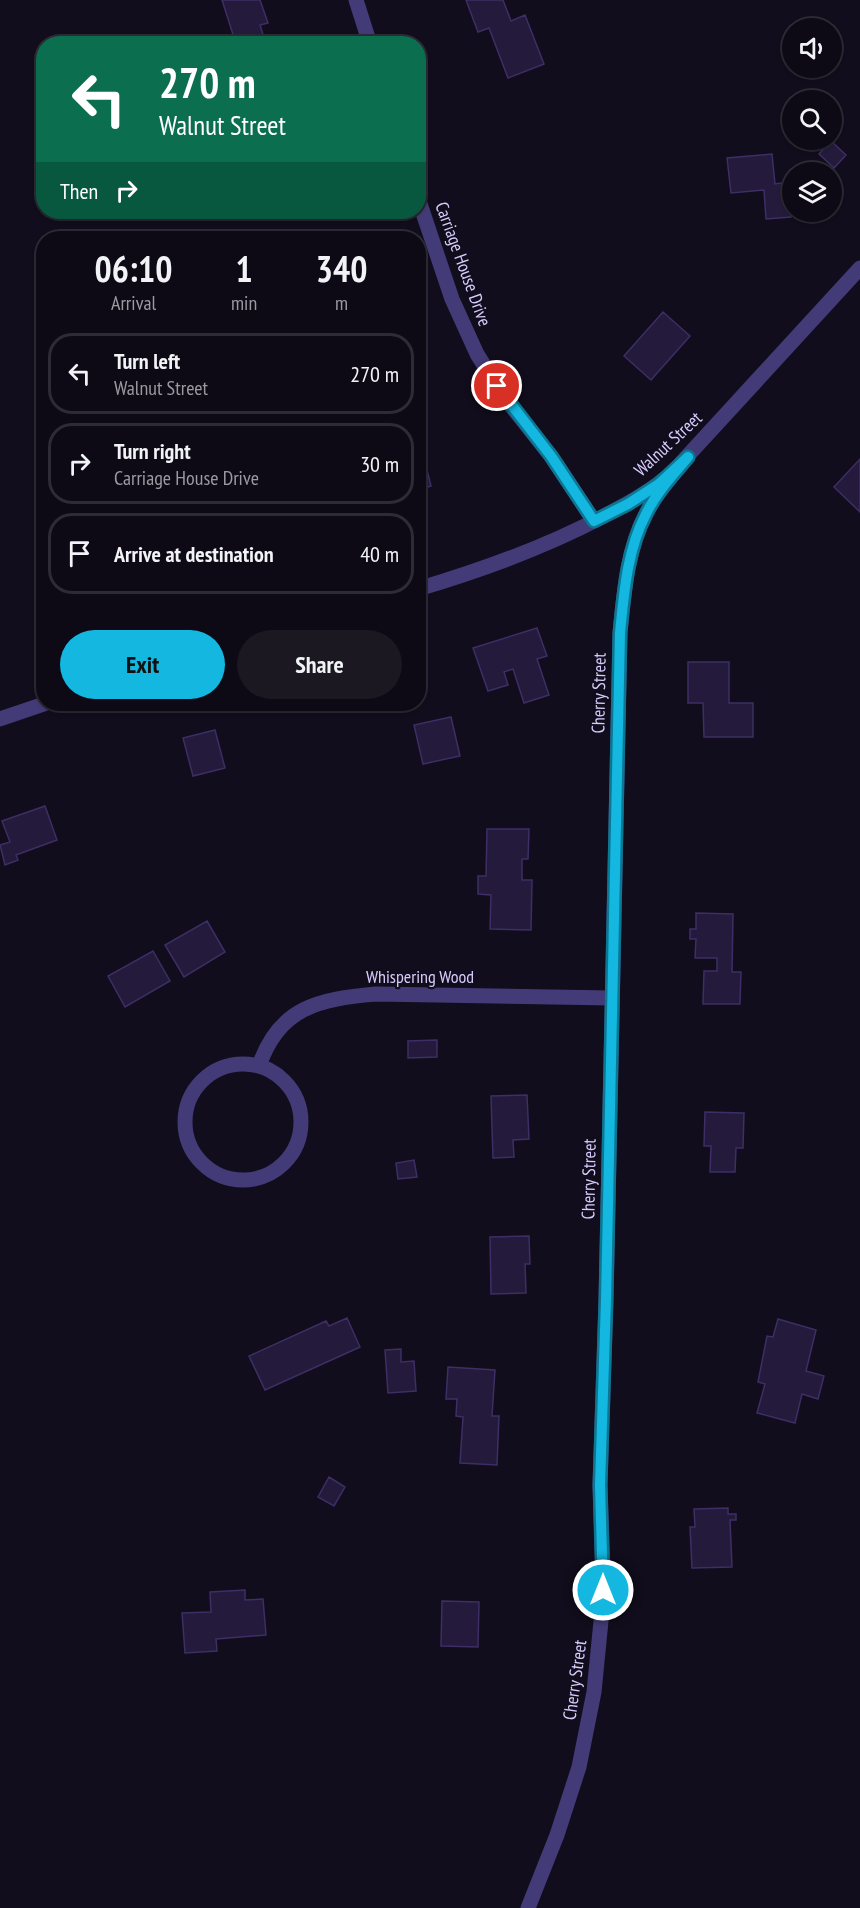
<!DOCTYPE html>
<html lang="en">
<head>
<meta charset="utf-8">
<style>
  :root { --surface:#0d0a15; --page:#1b1822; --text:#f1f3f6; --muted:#9a9aa0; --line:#2d2b34; --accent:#13b7e0 }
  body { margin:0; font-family:"PT Sans Narrow",sans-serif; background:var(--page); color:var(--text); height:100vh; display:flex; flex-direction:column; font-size:22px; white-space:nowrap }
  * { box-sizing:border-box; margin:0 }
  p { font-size:20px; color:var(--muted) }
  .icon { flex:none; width:33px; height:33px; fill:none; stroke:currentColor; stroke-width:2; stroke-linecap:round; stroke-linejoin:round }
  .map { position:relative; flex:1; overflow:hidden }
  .sheet { position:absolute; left:36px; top:231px; width:390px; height:480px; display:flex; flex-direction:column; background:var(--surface); border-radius:24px; box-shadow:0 2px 4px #0004,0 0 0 2px var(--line) }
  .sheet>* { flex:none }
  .top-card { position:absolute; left:36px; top:36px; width:390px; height:183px; border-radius:24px; box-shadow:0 2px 4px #0004,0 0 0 2px var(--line); background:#0b6e4f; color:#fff; overflow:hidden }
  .tools { position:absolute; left:782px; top:18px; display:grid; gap:12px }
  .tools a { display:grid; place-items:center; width:60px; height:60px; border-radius:50%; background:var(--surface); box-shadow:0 2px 4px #0004,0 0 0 2px var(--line); font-size:30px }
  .pin { position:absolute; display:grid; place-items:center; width:51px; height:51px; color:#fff; margin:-26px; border:3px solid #fff; border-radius:50%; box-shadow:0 2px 6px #0007 }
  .me { position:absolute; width:66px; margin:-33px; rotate:0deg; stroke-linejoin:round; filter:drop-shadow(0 0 4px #0008) }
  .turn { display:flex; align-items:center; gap:21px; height:126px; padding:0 24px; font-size:27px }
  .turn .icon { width:78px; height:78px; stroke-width:2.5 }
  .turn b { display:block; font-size:42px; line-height:51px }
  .then { display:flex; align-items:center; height:57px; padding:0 24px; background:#0003; gap:12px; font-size:22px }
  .eta { display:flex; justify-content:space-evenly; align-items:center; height:102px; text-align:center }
  .eta b { font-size:36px; font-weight:800; line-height:42px }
  .button { display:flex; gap:12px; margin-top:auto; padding:12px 24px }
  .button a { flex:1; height:69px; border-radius:36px; background:var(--accent); color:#111; font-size:24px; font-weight:800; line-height:69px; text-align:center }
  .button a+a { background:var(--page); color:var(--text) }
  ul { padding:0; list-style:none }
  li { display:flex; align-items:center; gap:18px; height:81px; margin:0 12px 9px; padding:0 12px; border:3px solid var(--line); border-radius:24px }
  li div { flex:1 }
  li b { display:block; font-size:22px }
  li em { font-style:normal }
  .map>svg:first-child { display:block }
</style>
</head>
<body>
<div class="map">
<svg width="860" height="1908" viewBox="0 0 860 1908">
  <rect width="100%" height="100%" fill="#110d1c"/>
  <!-- building -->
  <path fill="#241a3b" stroke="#3e2e65" stroke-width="1.5" d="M 222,0 L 260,0 L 268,23 L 260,25 L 266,44 L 236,44 Z
    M 466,0 L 503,0 L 511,21 L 525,15 L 544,64 L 508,78 L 489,28 L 478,32 Z
    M 831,141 L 846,155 L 834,168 L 819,154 Z
    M 772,154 L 775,184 L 788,182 L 791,217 L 766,219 L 764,190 L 731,193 L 727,158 Z
    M 663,312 L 690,336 L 651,380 L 624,356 Z
    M 421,446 L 431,486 L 418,490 L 418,447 Z
    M 860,459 L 860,512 L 834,487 Z
    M 537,628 L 547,656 L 537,659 L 549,695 L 524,703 L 513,669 L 504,672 L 508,685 L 488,691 L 473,648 Z
    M 688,662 L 729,662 L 729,703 L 753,703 L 753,737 L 704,737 L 703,703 L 688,703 Z
    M 451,717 L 460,756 L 423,764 L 414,725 Z
    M 215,730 L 225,768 L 193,776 L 183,738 Z
    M 45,806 L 57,840 L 16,855 L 18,860 L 5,865 L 0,845 L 10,842 L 2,821 Z
    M 487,829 L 529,829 L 528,859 L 522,859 L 522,880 L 532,880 L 531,930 L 490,929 L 491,895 L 478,894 L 478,876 L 486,876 Z
    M 696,913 L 733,914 L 732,972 L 741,972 L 740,1004 L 703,1004 L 704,971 L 717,971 L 717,958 L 695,958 L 696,939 L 690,939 L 690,929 L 696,929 Z
    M 207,921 L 225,952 L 184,977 L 165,945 Z
    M 153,951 L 170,981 L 125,1007 L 108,976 Z
    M 437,1040 L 437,1057 L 408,1058 L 408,1041 Z
    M 527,1095 L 529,1139 L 513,1140 L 514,1157 L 493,1158 L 491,1096 Z
    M 705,1112 L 744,1113 L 743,1148 L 736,1148 L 735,1172 L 710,1172 L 711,1146 L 704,1146 Z
    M 414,1160 L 417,1177 L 398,1179 L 396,1163 Z
    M 529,1236 L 530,1264 L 525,1264 L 526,1293 L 491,1294 L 490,1237 Z
    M 347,1318 L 360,1347 L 265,1390 L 249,1356 L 326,1321 L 329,1326 Z
    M 778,1319 L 816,1330 L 806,1371 L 824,1376 L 818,1399 L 802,1394 L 795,1423 L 757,1413 L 765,1384 L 758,1382 L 767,1336 L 773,1337 Z
    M 401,1349 L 401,1362 L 414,1361 L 416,1391 L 388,1393 L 385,1350 Z
    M 448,1367 L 495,1370 L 492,1416 L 499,1416 L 497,1465 L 460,1463 L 463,1417 L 456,1416 L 457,1399 L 446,1399 Z
    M 329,1477 L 345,1487 L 334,1506 L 318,1497 Z
    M 728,1508 L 728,1514 L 736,1514 L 736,1520 L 730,1520 L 732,1567 L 692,1568 L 690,1527 L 695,1527 L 694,1509 Z
    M 245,1590 L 245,1600 L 263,1599 L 266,1635 L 216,1639 L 217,1651 L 185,1653 L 182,1613 L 211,1612 L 210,1592 Z
    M 442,1601 L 479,1602 L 478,1647 L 441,1646 Z"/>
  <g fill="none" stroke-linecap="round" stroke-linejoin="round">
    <!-- minor -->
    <path stroke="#433b77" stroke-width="15" d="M 356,0 L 370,44
      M 418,198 L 452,299 L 477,354 L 504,397 L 551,456 L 594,521
      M 681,463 L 860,268
      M 418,589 C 482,570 546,547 604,516 C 625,505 646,494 664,479
      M 0,719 L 44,704
      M185 1122a58 58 0 1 1 116 0a58 58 0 1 1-116 0Z
      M 259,1066 C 279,1007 319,999 376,994 L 612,998
      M 528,1908 L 557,1835 L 579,1767 L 594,1692 L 602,1611 L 603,1569 L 600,1485 L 606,1300 L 620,633 C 624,593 627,550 646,514 C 656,493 673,475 688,457"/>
  </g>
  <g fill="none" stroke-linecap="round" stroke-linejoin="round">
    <defs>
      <path id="route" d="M 497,386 L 551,456 L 594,521 L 628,504 L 659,484 L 688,457 C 673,475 656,493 646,514 C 627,550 624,593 620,633 L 606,1300 L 600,1485 L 603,1590"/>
    </defs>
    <!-- route casing -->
    <use href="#route" stroke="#0c7792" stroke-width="15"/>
    <!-- route -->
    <use href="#route" stroke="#13b7e0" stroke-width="10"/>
  </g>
  <g text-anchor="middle" stroke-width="4.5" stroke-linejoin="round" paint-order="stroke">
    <!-- street labels -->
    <g font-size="18" fill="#d6ccfb" stroke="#110d1c">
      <text transform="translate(463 264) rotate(70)" y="6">Carriage House Drive</text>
      <text transform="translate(668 444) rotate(-43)" y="6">Walnut Street</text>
      <text transform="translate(599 693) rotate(-89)" y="6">Cherry Street</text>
      <text x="420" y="983">Whispering Wood</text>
      <text transform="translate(589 1179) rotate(-89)" y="6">Cherry Street</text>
      <text transform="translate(575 1680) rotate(-82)" y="6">Cherry Street</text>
    </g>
  </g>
</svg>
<div class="tools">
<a><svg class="icon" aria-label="sound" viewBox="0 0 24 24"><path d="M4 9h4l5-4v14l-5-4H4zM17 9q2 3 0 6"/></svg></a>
<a><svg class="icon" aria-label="search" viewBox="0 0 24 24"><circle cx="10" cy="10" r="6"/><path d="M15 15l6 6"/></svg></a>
<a><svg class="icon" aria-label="layers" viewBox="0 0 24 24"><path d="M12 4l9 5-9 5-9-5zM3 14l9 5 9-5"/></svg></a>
</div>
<div class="pin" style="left:497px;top:386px;background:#d93025"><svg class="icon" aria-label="arrive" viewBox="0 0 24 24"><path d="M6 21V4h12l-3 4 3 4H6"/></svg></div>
<svg class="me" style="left:603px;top:1590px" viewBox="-20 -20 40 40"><circle r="17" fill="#13b7e0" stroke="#fff" stroke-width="3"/><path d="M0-11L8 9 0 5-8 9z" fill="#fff"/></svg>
<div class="top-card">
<div class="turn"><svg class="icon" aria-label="left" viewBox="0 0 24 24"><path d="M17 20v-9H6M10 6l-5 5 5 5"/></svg><div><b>270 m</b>Walnut Street</div></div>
<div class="then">Then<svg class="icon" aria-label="right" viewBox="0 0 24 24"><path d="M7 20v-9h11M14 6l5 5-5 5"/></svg></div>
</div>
<section class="sheet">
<div class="eta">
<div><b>06:10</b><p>Arrival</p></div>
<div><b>1</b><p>min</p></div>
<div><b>340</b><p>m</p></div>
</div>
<ul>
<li><svg class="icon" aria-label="left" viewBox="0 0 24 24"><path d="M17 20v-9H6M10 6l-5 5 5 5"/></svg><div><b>Turn left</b><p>Walnut Street</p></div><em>270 m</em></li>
<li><svg class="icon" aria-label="right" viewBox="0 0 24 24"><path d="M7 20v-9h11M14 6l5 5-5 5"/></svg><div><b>Turn right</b><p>Carriage House Drive</p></div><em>30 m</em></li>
<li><svg class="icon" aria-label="arrive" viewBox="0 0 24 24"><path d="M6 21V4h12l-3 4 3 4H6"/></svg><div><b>Arrive at destination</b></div><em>40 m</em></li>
</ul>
<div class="button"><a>Exit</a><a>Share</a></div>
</section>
</div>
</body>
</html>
